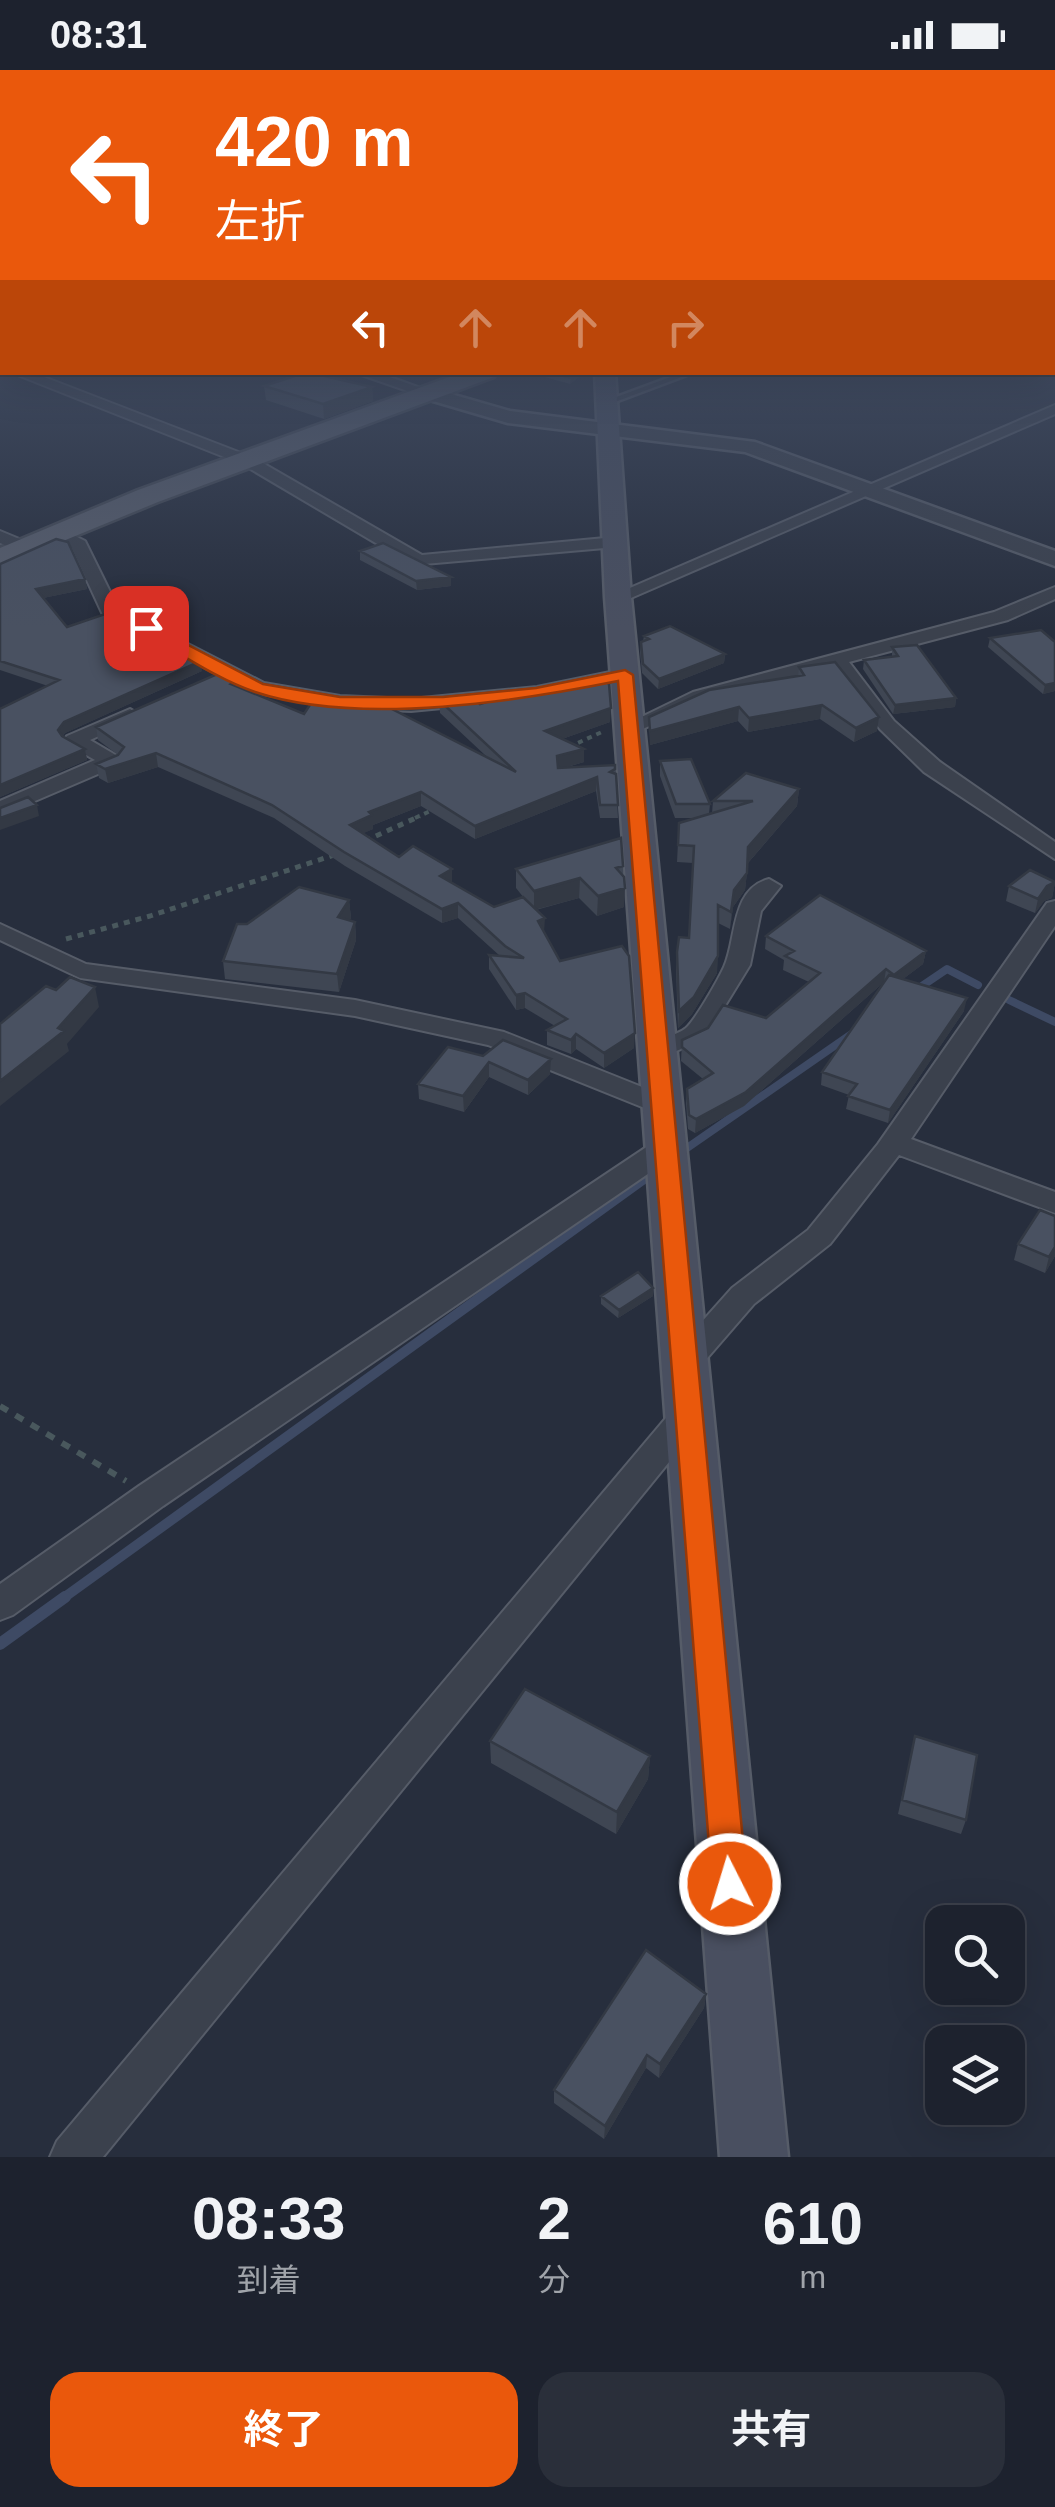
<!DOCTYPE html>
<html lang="ja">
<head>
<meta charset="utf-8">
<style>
  :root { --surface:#1d222e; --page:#2a2f3a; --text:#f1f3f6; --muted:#a0a4aa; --line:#3b3f4a; --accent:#ea580c }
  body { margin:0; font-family:Arial,"Noto Sans JP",sans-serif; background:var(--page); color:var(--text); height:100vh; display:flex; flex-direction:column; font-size:38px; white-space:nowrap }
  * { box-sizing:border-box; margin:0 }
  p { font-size:32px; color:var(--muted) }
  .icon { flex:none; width:55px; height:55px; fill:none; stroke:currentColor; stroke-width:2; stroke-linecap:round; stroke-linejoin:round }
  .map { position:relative; height:2087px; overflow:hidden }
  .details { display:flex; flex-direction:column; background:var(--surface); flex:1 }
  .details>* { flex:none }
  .banner { position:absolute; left:0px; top:0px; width:1055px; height:305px; box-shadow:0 10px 40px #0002,0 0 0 2px var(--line); background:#ea580c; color:#fff; overflow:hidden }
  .fabs { position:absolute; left:925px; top:1835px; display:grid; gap:20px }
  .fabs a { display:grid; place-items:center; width:100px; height:100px; border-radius:20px; background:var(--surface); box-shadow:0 10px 40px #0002,0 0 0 2px var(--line); font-size:50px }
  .pin { position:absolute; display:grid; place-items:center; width:85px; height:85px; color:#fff; margin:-42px; border-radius:20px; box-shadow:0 5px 15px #0006 }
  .me { position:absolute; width:110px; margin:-55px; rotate:355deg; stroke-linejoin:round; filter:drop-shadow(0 0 8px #0008) }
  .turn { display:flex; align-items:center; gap:35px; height:210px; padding:0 50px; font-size:45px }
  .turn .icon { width:130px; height:130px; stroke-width:2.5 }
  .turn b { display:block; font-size:70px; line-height:85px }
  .lanes { display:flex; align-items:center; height:95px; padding:0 50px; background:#0003; justify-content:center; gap:50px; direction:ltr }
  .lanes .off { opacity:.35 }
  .eta { display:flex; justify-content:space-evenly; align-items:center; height:170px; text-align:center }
  .eta b { font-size:60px; font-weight:700; line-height:70px }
  .button { display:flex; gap:20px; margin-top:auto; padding:20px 50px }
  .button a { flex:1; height:115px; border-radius:30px; background:var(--accent); color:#fff; font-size:40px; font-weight:700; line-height:115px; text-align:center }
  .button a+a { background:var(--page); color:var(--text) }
  .status { display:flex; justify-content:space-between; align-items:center; height:70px; padding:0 50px; background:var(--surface); direction:ltr }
  .status svg { height:28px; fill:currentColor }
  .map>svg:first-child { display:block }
</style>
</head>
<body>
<div class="status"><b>08:31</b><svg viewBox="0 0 49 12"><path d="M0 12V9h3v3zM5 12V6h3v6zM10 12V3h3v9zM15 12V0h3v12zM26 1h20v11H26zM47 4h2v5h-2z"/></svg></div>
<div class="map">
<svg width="1055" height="2087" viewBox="0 0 1055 2087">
  <rect width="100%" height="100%" fill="#272e3d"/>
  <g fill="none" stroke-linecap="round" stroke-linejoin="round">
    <!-- stream-far2 -->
    <path stroke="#3e4a64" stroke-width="8" d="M 916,920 L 947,899 L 978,915
      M 1009,930 L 1055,952
      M 687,1078 L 853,963"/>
    <!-- stream-far1 -->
    <path stroke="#3e4a64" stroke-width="10" d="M 62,1529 L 655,1101"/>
    <!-- stream -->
    <path stroke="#3e4a64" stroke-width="12" d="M 0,1574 L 65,1527"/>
    <defs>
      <path id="service" d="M 684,302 L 695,302 L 607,335 L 600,333 Z"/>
      <path id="minor" d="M 0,267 L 2,267 L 2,271 L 0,272 Z
        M 10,302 L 31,302 L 254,388 L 422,485 L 616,467 L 625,472 L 616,477 L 413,495 L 242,394 Z
        M 353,302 L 376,302 L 437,324 L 425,327 Z
        M 1055,335 L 1055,344 L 624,531 L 612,531 L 609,527 Z
        M 57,457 L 85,471 L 118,538 L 264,613 L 340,626 L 411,629 L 537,617 L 625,599 L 635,605 L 625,611 L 537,629 L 411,641 L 340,638 L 252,622 L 103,545 L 72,478 L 48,462 Z
        M 0,461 L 29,473 L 32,477 L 23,482 L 0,473 Z
        M 1055,517 L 1055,529 L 1008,550 L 849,592 L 894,651 L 940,692 L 1055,772 L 1055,789 L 924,702 L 880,659 L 832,597 L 707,630 L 636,662 L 629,664 L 619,658 L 693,622 L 994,542 Z
        M 130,639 L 140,645 L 137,649 L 90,670 L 119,687 L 123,691 L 119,695 L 0,746 L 0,731 L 95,690 L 67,674 L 64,670 L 67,666 Z
        M 769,809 L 781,816 L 761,841 L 750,895 L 704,970 L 666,985 L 648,985 L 644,979 C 654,966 674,968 686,958 C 696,949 718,910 724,897 C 737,869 730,819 769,809 Z
        M 1055,831 L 1055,856 L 911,1069 L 1055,1122 L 1055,1143 L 899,1085 L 830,1174 L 754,1234 L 696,1301 L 685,1304 L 674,1301 L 669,1292 L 674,1283 L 732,1218 L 808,1160 L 878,1074 L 1047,833 Z
        M 0,854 L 86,894 L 355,930 L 504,962 L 672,1029 L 676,1035 L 672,1041 L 652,1041 L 488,975 L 355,946 L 80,908 L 0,870 Z
        M 664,1070 L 674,1072 L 678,1079 L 674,1086 L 163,1436 L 13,1545 L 0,1550 L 0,1514 L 139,1416 L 654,1072 Z
        M 688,1332 L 700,1336 L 704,1345 L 700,1354 L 103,2087 L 50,2087 L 57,2071 L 676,1336 Z"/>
      <path id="tertiary" d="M 430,318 L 510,341 L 755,372 L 1055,481 L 1055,496 L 745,382 L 508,353 L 423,328 L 421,324 Z"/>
      <path id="secondary" d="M 595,302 L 615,302 L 631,527 L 788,2087 L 720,2087 L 605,527 Z"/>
      <path id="primary" d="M 463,302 L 497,302 L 494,307 L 158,432 L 0,497 L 0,478 L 138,420 Z"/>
    </defs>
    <!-- service casing -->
    <use href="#service" stroke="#565c68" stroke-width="5"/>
    <!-- minor casing -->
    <use href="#minor" stroke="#565c68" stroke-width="4"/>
    <!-- tertiary casing -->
    <use href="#tertiary" stroke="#565c68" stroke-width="5"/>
    <!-- secondary casing -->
    <use href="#secondary" stroke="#565c68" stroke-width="5"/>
    <!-- primary casing -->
    <use href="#primary" stroke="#444a56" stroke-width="5"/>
    <!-- path-far2 -->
    <path stroke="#49585d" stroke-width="4" stroke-dasharray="5 5" stroke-linecap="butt" d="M 569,677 L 604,661
      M 415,748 L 437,738"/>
    <!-- path-far1 -->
    <path stroke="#49585d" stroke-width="5" stroke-dasharray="6 6" stroke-linecap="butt" d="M 365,771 L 420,746
      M 66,869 L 150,846 L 337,784"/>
    <!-- path -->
    <path stroke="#49585d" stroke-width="6" stroke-dasharray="9 9" stroke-linecap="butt" d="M 0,1336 L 126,1411"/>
    <!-- service -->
    <use href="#service" fill="#3b414d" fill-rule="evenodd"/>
    <!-- minor -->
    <use href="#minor" fill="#3b414d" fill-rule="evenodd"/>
    <!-- tertiary -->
    <use href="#tertiary" fill="#3b414d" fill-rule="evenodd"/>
    <!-- secondary -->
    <use href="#secondary" fill="#494f60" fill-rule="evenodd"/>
    <!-- primary -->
    <use href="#primary" fill="#595f6d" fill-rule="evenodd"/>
  </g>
  <!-- wall -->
  <path fill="#3f4653" d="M 527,302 L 585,302 L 570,314 Z
    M 264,316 L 372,317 L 373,331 L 324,349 L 266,330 Z
    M 360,481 L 451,516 L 417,520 L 360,490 Z
    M 0,494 L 85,509 L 87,519 L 43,528 L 67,557 L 202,601 L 65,663 L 63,666 L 85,679 L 87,690 L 0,727 L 0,639 L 48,616 L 0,600 Z
    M 644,566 L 725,584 L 724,593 L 658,619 L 642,603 L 640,582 L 641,572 L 643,571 Z
    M 990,568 L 1055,572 L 1055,621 L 1043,624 L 988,577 Z
    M 892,577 L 956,628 L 955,637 L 893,644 L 863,599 L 864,590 L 892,587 Z
    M 799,597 L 877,661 L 854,672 L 820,649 L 748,662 L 738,651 L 650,675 L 649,647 L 798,606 Z
    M 243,618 L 304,644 L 486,686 L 440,643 L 439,630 L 610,652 L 562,669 L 584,692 L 564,698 L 615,695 L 618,748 L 600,748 L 596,721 L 475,769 L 421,736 L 373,755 L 373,759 L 363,763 L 399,787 L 452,813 L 494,837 L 524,828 L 516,818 L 516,799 L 623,796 L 624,837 L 597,846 L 579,828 L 536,840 L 544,863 L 560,891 L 634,978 L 604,998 L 576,979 L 571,984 L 547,975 L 547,960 L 555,956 L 525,938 L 516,940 L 489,899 L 489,885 L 500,886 L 458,848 L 442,853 L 345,796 L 274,748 L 158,697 L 108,713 L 99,708 L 96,694 L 118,685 L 98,670 L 96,657 Z
    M 660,691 L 710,734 L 709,744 L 712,743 L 713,731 L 799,719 L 797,736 L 748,793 L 745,820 L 733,837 L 730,859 L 718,853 L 717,903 L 692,944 L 678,958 L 676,900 L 677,882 L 689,868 L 693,793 L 677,792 L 679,753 L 696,748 L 675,748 L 660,706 Z
    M 1055,812 L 1052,828 L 1044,831 L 1035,843 L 1006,831 L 1009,816 Z
    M 349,830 L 351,848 L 349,850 L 355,852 L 356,870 L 339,922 L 225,909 L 223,891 L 247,854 Z
    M 766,866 L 926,881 L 923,894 L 903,909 L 964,941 L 888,1053 L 846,1039 L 849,1025 L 821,1015 L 822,1002 L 884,912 L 744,1036 L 695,1063 L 688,1059 L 686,1033 L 687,1019 L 703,1009 L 681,991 L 682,970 L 766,948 L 809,912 L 783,900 L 784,890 L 765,879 Z
    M 448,977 L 550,1004 L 528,1025 L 489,1007 L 464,1042 L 419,1029 L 418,1014 Z
    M 1055,1146 L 1055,1186 L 1045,1203 L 1014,1190 L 1018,1174 Z
    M 601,1226 L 653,1226 L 618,1248 L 601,1234 Z
    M 915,1666 L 966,1750 L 961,1764 L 898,1744 Z
    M 490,1671 L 650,1686 L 648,1709 L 616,1764 L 491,1693 Z
    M 706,1924 L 704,1938 L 659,2008 L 646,1998 L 604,2069 L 554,2033 L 554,2020 Z"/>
  <!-- shaded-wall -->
  <path fill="#333944" d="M 578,302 L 585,302 L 570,314 L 571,308 Z
    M 372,317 L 373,331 L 324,349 L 323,334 Z
    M 451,507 L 451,516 L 417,520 L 416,511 Z
    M 85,509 L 87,519 L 38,529 L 36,519 Z
    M 725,584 L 724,593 L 658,619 L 659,609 Z
    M 201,591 L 202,601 L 65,663 L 60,670 L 58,660 L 64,652 Z
    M 242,608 L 243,622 L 231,614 Z
    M 1055,613 L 1055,621 L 1043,624 L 1045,615 Z
    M 956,628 L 955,637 L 893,644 L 895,635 Z
    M 822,635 L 820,649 L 748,662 L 749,648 Z
    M 739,637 L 738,651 L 650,675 L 650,661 Z
    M 611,638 L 610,652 L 545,675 L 545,661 Z
    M 879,647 L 877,661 L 854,672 L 856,658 Z
    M 85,679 L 87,690 L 0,727 L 0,715 Z
    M 584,679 L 584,692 L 556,700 L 557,686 Z
    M 156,683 L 158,697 L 108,713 L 105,699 Z
    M 597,707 L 596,721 L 475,769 L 475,756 Z
    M 799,719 L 797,736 L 747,794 L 748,777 Z
    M 421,722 L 421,736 L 373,755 L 373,759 L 351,769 L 350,755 L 369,742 Z
    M 37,735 L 39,746 L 0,760 L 0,748 Z
    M 452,799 L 452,813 L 440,806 Z
    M 747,803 L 745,820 L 733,837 L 730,859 L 734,820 Z
    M 580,808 L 579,828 L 534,840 L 534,821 Z
    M 1055,813 L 1052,828 L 1044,831 L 1035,843 L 1038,829 L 1047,816 Z
    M 625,818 L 624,837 L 597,846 L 598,826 Z
    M 349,830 L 351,848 L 340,865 L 338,847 Z
    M 458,833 L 458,848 L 442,853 L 442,839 Z
    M 545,848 L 544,863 L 538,851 Z
    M 355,852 L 356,870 L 339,922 L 337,904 Z
    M 926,881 L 923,894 L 891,918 L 894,905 Z
    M 718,886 L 717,903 L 692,944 L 678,958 L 679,941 Z
    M 886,899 L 884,912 L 744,1036 L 695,1063 L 696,1049 Z
    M 95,917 L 99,937 L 67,974 L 69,981 L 0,1036 L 0,1011 L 58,958 Z
    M 525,923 L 525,938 L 516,940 L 516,925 Z
    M 967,928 L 964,941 L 888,1053 L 890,1040 Z
    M 635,963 L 634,978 L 604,998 L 604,983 Z
    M 576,964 L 576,979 L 571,984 L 571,970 Z
    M 551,989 L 550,1004 L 528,1025 L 528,1010 Z
    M 489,992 L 489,1007 L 464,1042 L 463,1026 Z
    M 1055,1177 L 1055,1186 L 1045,1203 L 1049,1187 Z
    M 653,1218 L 653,1226 L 618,1248 L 619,1240 Z
    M 650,1686 L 648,1709 L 616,1764 L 617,1742 Z
    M 706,1924 L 704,1938 L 659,2008 L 660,1994 Z
    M 647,1985 L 646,1998 L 604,2069 L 605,2056 Z"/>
  <!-- building -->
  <path fill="#495161" stroke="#333944" stroke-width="2.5" d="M 307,302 L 372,317 L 323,334 L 264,316 Z
    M 548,302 L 578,302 L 571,308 Z
    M 56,469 L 68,472 L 85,509 L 36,519 L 67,557 L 108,543 L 201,591 L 64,652 L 58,660 L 62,666 L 85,679 L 0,715 L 0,639 L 59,610 L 0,591 L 0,494 Z
    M 383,473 L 451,507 L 416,511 L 360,481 Z
    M 670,556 L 725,584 L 659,609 L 643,594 L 641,572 L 649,569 L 644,566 Z
    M 1041,560 L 1055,572 L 1055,613 L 1045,615 L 990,568 Z
    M 917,575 L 956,628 L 895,635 L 864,590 L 898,586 L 892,577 Z
    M 835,592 L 879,647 L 856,658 L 822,635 L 749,648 L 739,637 L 650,661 L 649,647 L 709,620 L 804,605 L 799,597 Z
    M 224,601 L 242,608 L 231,614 L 304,644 L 315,627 L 376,631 L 516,702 L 439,630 L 472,627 L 480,634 L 518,622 L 600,607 L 609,614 L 611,638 L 545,661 L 584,679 L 557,686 L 558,698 L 615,695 L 615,699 L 610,702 L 616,704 L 618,735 L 600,735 L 597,707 L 475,756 L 421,722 L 369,742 L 372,745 L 350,755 L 399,787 L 413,776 L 452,799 L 440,806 L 494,837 L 523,827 L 545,848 L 538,851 L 560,891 L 622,876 L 629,886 L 635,963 L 604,983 L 576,964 L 571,970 L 547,960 L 567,949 L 525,923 L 516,925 L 489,885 L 524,888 L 505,876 L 458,833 L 442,839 L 344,782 L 272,735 L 156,683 L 105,699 L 96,694 L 118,685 L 124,677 L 96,657 Z
    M 691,689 L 710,734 L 676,734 L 660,691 Z
    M 746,703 L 799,719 L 748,777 L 747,803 L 734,820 L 731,842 L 718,835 L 718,886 L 694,927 L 679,941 L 677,882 L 679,867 L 689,868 L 694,776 L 678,775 L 679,753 L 753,731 L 713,731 Z
    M 28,727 L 37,735 L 0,748 L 0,738 Z
    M 621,768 L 623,796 L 616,798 L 624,807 L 625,818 L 598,826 L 580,808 L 534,821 L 516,799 Z
    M 1030,800 L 1055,812 L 1047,816 L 1038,829 L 1009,816 Z
    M 299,817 L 349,830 L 338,847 L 355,852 L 337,904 L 223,891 L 237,854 L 247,854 Z
    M 820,825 L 926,881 L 894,905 L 886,899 L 746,1022 L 696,1049 L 689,1045 L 687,1019 L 713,1003 L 682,977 L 682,970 L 708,958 L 723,935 L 766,948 L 820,903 L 785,886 L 794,881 L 766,866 Z
    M 889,905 L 967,928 L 890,1040 L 848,1026 L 857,1014 L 822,1002 Z
    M 70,907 L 95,917 L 58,958 L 64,961 L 0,1011 L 0,954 L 46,916 L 56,920 Z
    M 503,970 L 551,989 L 528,1010 L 489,992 L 463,1026 L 418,1014 L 448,977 L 483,986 Z
    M 1040,1140 L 1055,1146 L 1055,1177 L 1049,1187 L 1018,1174 Z
    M 638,1202 L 653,1218 L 619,1240 L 601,1226 Z
    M 525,1619 L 650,1686 L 617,1742 L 490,1671 Z
    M 915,1666 L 977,1685 L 966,1750 L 902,1730 Z
    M 646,1880 L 706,1924 L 660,1994 L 647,1985 L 605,2056 L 554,2020 Z"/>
  <!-- sky -->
  <linearGradient id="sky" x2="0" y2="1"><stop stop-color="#151922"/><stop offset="0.48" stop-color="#414c62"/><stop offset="1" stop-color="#414c62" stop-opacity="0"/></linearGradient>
  <rect width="1055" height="559" fill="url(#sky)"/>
  <!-- route -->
  <path fill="#ea580c" stroke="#983908" stroke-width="2.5" d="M 146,553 L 263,614 L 340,627 L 443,627 L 536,618 L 625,600 L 633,605 L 747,1814 L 742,1825 L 730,1830 L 717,1825 L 712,1814 L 618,611 C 514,632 357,656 255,622 C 216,609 177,581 140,561 L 138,558 Z"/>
</svg>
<div class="fabs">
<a><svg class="icon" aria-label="search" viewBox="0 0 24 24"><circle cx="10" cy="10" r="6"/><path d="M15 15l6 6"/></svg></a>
<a><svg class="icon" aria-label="layers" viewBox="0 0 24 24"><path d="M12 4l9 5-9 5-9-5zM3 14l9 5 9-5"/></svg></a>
</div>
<div class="pin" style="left:146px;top:558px;background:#d93025"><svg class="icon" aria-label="arrive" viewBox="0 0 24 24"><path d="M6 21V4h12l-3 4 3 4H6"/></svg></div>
<svg class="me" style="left:730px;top:1814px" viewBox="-20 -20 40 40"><circle r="17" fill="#ea580c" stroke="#fff" stroke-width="3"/><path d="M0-11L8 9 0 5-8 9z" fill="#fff"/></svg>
<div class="banner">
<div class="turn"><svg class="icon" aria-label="left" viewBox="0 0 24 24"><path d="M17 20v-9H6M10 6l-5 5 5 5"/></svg><div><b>420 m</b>左折</div></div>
<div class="lanes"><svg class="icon" aria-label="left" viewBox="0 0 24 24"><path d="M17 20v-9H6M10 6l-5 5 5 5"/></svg><svg class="icon off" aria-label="ahead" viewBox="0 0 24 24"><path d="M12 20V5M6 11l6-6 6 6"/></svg><svg class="icon off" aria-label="ahead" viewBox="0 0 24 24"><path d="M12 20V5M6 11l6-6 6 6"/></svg><svg class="icon off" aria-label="right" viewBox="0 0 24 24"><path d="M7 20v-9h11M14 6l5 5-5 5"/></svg></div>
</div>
</div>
<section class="details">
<div class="eta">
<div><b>08:33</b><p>到着</p></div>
<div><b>2</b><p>分</p></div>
<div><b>610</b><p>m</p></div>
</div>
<div class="button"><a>終了</a><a>共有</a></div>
</section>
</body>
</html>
